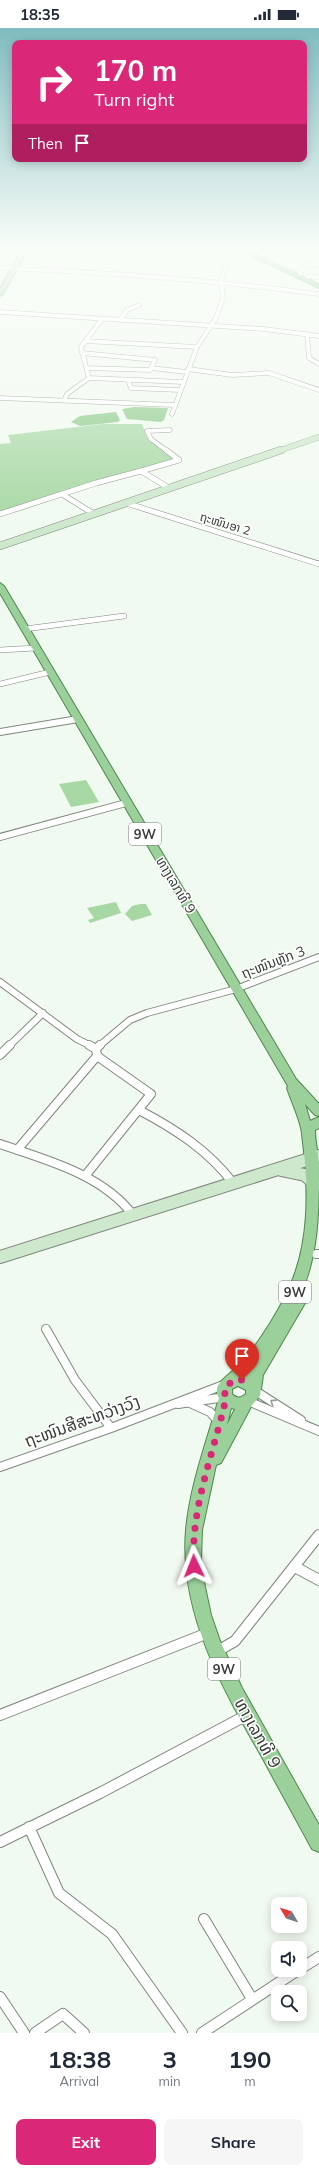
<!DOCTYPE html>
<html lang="en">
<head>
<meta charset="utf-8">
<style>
  :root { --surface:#fff; --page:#f6f6f7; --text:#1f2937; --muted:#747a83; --accent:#db2777 }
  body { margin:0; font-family:Mulish,"Noto Sans Lao",sans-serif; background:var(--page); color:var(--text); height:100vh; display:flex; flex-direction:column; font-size:15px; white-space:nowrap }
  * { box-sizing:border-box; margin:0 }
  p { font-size:13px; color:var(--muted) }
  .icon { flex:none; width:22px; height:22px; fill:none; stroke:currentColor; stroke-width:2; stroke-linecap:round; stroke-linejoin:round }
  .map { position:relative; height:2005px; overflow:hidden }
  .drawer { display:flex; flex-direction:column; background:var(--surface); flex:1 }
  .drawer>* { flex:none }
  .hud { position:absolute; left:12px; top:12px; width:295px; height:122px; border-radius:8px; box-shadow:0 2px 10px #0003; background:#db2777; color:#fff; overflow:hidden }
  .needle { width:26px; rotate:309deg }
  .tools { position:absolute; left:271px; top:1869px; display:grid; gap:8px }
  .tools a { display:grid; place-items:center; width:36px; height:36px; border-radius:8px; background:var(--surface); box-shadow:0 2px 10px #0003; font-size:20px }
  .pin { position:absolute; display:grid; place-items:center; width:34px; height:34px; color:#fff; margin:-41px -17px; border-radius:50% 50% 50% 0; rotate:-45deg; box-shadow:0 0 4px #0007 }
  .pin .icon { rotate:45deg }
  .me { position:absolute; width:44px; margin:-22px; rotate:358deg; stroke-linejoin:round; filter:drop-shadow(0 0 3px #0008) }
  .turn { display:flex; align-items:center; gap:14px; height:84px; padding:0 16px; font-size:18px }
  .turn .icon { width:52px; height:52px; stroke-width:2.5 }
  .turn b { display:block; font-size:28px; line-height:34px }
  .then { display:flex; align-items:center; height:38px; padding:0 16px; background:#0003; gap:8px; font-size:15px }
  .eta { display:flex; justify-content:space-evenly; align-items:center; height:68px; text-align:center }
  .eta b { font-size:24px; font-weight:700; line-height:28px }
  .button { display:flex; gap:8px; margin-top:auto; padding:8px 16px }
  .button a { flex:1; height:46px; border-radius:8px; background:var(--accent); color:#fff; font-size:16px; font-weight:700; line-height:46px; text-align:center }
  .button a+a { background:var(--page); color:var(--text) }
  .status { display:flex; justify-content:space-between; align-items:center; height:28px; padding:0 20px; background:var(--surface); direction:ltr }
  .status svg { height:11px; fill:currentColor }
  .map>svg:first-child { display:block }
</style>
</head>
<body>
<div class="status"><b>18:35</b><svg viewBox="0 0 49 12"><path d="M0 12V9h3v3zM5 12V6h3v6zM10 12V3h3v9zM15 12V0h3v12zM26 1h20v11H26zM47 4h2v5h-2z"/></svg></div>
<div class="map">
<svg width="319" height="2005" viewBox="0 0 319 2005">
  <rect width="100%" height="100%" fill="#f1faf0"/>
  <!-- green -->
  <path fill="#a7d8a4" d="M 103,396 L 142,396 L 148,411 L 173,431 L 0,485 L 0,416 L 11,415 L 8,407 Z
    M 86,752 L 99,774 L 71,779 L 59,756 Z
    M 116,874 L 121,885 L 90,895 L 88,892 L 94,890 L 87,880 Z
    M 140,876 L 146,876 L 152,887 L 132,893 L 125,886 L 132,878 Z"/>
  <!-- water -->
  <path fill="#87c784" d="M 134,379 L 168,380 L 164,392 L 161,394 L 127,391 L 122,381 Z
    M 116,384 L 120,392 L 118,394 L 80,398 L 71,394 L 80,388 Z"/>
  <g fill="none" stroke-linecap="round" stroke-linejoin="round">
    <defs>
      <path id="street-far4" d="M 0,240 C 108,244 212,252 319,266
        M 300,246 L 305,238 L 319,236
        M 307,249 L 319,249
        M 0,284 L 264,301 L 319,308
        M 120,292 L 127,282 L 139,277
        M 307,306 L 309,330 L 319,336
        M 85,313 L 197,319
        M 82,325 L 155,332 L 150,342 L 87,340
        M 151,340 L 187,344
        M 188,341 L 232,347 L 269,345 L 319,362
        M 89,350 L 183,354
        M 128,352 L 131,360 L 180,362
        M 0,370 L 174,377
        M 64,373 L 67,366 L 89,350 L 81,319 L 102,291
        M 172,386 L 197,319 L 216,290 L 223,270 L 221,253 L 229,229 L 244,223
        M 167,423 L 151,411 L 147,403 L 170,402"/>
      <path id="street-far3" d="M 141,443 L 179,432 L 166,422
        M 65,468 L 94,486
        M 126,475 L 319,536
        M 0,486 L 96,455 L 141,443 L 169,460
        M 25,601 L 124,588
        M 0,622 L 36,620
        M 0,656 L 50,644"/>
      <path id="street-far2" d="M 0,704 L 78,691
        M 0,809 L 126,775
        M 0,954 L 77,1011 L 91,1018
        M 9,1018 L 43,985
        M 99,1018 L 130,992 L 147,985 L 236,961 L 319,929"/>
      <path id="street-far1" d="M 96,1021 L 100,1017
        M 0,1027 L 10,1017
        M 139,1082 C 175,1101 208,1122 233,1155
        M 0,1116 C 46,1132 102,1146 133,1187
        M 17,1122 L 97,1028
        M 85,1148 L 151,1066 L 97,1028 L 96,1021 L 89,1017
        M 316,1226 L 319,1226
        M 46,1301 L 75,1352 L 111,1400
        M 254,1362 L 301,1392
        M 248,1373 L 319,1403
        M 190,1375 L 210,1384 L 219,1394
        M 178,1376 L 225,1369
        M 0,1439 L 111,1400 L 226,1356"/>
      <path id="street" d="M 295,1539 L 319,1552
        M 216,1624 L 235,1613 L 319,1507
        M 0,1687 L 208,1605
        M 29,1799 L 59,1865 L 112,1906 L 182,2005
        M 0,1814 L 100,1765 L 247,1687
        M 204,1891 L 252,1971
        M 300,1941 L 319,1929
        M 0,1969 L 24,2005
        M 35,2005 L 63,1986 L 84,2005
        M 202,2005 L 298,1942"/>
      <path id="secondary-far2" d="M 278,423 L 319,409"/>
      <path id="secondary-far1" d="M 0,518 L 281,422"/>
      <path id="secondary" d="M 281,1142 L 305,1147 L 315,1156
        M 0,1229 L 319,1128"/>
      <path id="primary" d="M 22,221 L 28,221 L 3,266 L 0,268 L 0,261 Z
        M 0,555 L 4,558 L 296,1051 L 319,1076 L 319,1088 L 315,1087 L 305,1076 L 310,1093 L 319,1089 L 319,1100 L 315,1102 C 315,1114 318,1124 319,1136 C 319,1181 319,1228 299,1270 L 303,1271 L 305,1275 L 263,1347 L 260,1368 L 252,1377 L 221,1435 L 216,1437 L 202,1502 L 201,1531 L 205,1559 L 211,1587 L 220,1613 L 242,1660 L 319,1797 L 319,1824 L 312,1821 C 296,1791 279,1761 263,1731 C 223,1661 179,1585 186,1502 C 190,1457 207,1413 219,1370 C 216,1366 216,1360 219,1356 C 223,1350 235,1342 241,1335 C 258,1316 273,1292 285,1269 C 311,1218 309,1161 302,1106 C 301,1093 291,1073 287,1060 L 288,1058 L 0,565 ZM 238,1358 L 246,1362 L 246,1366 C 240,1371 236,1370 232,1366 L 232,1361 ZM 231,1380 L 235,1381 L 227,1397 Z"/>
      <path id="highway" d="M 237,221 L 244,221 L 319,256 L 319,260 Z"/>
    </defs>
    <!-- street-far4 casing -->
    <use href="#street-far4" stroke="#7f877e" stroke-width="5"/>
    <!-- street-far3 casing -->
    <use href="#street-far3" stroke="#7f877e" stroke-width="6"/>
    <!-- street-far2 casing -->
    <use href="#street-far2" stroke="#7f877e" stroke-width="8"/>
    <!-- street-far1 casing -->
    <use href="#street-far1" stroke="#7f877e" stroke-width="10"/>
    <!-- street casing -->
    <use href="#street" stroke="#7f877e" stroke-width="12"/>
    <!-- secondary-far2 casing -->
    <use href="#secondary-far2" stroke="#7f877e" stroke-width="6"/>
    <!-- secondary-far1 casing -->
    <use href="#secondary-far1" stroke="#7f877e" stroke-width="8"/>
    <!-- secondary casing -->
    <use href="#secondary" stroke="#7f877e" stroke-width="14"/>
    <!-- primary casing -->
    <use href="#primary" stroke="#4e884e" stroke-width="2"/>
    <!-- highway casing -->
    <use href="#highway" stroke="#4e884e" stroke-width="2"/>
    <!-- street-far4 -->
    <use href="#street-far4" stroke="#fff" stroke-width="4"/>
    <!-- street-far3 -->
    <use href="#street-far3" stroke="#fff" stroke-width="5"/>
    <!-- street-far2 -->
    <use href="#street-far2" stroke="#fff" stroke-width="6"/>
    <!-- street-far1 -->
    <use href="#street-far1" stroke="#fff" stroke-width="8"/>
    <!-- street -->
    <use href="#street" stroke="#fff" stroke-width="10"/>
    <!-- secondary-far2 -->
    <use href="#secondary-far2" stroke="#cee8cd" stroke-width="5.5"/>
    <!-- secondary-far1 -->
    <use href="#secondary-far1" stroke="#cee8cd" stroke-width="7"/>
    <!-- secondary -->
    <use href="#secondary" stroke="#cee8cd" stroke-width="12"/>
    <!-- primary -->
    <use href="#primary" fill="#9cd09b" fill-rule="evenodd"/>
    <!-- highway -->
    <use href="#highway" fill="#5ab159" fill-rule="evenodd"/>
  </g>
  <!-- one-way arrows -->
  <defs><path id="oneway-chevron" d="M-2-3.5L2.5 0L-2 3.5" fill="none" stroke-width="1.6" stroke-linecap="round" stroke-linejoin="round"/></defs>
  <use stroke="#9c9e9c" href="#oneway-chevron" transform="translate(273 1374) rotate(-147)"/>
  <!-- sky -->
  <linearGradient id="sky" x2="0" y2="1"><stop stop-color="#81bcc0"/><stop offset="0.44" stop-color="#f9fdf8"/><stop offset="1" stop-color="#f9fdf8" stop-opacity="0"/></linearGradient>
  <rect width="319" height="501" fill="url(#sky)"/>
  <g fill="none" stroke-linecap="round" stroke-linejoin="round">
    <!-- route -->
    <path stroke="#db2777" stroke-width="7" stroke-dasharray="0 12.6" d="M 194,1538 C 190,1480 214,1425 226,1370 L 224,1362 L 232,1353 L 242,1352"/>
  </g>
  <g text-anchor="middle" stroke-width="3" stroke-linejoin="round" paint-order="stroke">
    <!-- far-street labels -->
    <g font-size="12" fill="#393d39" stroke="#fff">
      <text transform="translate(225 496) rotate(17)" y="4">ຖະໜົນອາ 2</text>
    </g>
    <!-- shield labels -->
    <g fill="#fff" stroke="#747774" stroke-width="1">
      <rect x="129" y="795" width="32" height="22" rx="3"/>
      <rect x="279" y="1253" width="32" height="22" rx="3"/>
      <rect x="208" y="1630" width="32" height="22" rx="3"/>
    </g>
    <g font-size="13" font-weight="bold" fill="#393d39">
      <text x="145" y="811">9W</text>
      <text x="295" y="1269">9W</text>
      <text x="224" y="1646">9W</text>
    </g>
    <!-- street labels -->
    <g font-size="14" fill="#393d39" stroke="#fff">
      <text transform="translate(176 857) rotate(59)" y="5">ທາງເລກທີ 9</text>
      <text transform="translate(273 934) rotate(-21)" y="5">ຖະໜົນຫຼັກ 3</text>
    </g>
    <!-- near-street labels -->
    <g font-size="17" fill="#393d39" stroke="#fff">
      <text transform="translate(82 1393) rotate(-20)" y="6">ຖະໜົນສີສະຫວ່າງວົງ</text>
      <text transform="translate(258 1705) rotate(61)" y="6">ທາງເລກທີ 9</text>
    </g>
  </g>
</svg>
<div class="tools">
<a><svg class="needle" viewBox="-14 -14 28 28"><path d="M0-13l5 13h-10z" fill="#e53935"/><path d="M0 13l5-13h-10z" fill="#747a83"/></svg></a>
<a><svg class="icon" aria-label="sound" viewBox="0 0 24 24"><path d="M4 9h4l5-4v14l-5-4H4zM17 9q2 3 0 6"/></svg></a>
<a><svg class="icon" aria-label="search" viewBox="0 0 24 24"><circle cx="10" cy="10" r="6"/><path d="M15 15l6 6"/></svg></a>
</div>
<div class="pin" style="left:242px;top:1352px;background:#d93025"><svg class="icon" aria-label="arrive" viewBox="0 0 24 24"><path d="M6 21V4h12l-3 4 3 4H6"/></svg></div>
<svg class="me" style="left:194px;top:1538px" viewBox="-20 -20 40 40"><path d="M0-17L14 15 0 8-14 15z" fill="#db2777" stroke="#fff" stroke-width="4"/></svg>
<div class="hud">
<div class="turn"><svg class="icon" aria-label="right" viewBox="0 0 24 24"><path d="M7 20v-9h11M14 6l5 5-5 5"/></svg><div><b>170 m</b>Turn right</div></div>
<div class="then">Then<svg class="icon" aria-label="arrive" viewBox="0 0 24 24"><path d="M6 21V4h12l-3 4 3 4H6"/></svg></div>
</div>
</div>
<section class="drawer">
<div class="eta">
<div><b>18:38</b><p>Arrival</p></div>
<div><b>3</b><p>min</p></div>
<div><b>190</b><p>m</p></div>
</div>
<div class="button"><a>Exit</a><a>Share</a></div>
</section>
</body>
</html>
